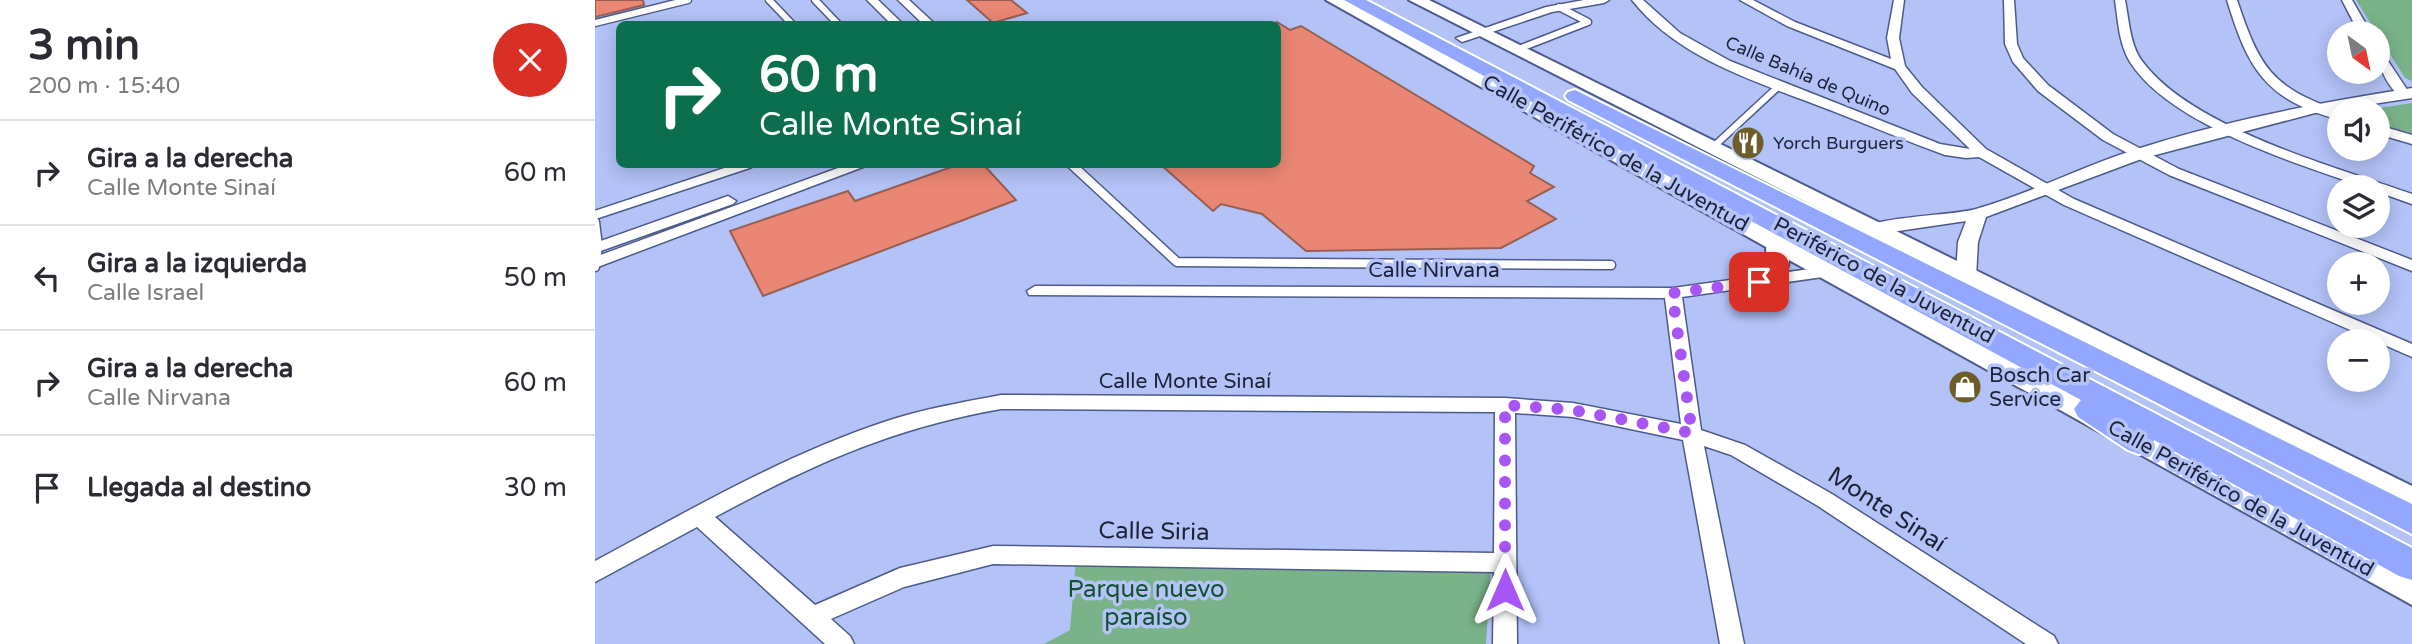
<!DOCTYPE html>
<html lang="es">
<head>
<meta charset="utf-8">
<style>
  :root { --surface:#fff; --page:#f7f7f7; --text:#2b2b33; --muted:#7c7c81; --line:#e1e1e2 }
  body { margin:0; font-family:"Varela Round",sans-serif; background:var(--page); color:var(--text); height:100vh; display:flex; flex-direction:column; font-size:26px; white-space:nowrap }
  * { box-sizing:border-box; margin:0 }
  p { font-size:23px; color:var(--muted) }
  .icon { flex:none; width:38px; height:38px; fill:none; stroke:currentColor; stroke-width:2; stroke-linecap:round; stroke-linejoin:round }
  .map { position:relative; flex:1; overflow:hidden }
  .sheet { display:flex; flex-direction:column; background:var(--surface); width:595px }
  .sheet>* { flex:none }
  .top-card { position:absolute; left:21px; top:21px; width:665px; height:147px; border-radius:10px; box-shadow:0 4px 18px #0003; background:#0b6e4f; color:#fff; overflow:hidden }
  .needle { width:46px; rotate:147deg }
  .buttons { position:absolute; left:1732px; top:21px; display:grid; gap:14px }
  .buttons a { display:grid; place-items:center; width:63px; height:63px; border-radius:50%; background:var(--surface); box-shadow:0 4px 18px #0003; font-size:35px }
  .pin { position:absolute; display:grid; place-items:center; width:60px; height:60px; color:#fff; margin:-30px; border-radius:14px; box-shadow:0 4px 10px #0006 }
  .me { position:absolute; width:77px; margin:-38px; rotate:0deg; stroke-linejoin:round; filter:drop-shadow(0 0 5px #0008) }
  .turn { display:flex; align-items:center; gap:24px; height:147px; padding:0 28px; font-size:32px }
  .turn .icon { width:91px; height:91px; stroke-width:2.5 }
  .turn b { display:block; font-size:49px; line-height:60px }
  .round { display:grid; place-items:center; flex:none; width:74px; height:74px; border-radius:37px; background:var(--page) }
  .head { display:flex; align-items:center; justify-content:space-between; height:119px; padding:0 28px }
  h1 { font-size:42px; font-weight:700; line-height:52px }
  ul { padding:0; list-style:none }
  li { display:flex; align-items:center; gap:21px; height:105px; padding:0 28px; border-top:2px solid var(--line) }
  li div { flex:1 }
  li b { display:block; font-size:26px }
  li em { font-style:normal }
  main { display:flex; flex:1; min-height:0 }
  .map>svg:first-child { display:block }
</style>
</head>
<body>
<main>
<section class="sheet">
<div class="head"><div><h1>3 min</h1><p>200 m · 15:40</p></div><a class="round" style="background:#d93025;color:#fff"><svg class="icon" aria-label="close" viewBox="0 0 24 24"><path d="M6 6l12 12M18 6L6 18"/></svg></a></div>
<ul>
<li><svg class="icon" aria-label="right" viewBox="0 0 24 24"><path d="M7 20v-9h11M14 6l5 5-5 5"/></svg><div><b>Gira a la derecha</b><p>Calle Monte Sinaí</p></div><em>60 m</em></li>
<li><svg class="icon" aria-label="left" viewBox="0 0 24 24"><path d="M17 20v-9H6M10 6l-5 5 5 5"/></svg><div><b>Gira a la izquierda</b><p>Calle Israel</p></div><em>50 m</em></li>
<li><svg class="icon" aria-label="right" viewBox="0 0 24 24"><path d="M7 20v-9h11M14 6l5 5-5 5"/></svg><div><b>Gira a la derecha</b><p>Calle Nirvana</p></div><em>60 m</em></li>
<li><svg class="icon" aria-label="arrive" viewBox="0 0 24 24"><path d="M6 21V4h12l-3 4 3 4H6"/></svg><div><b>Llegada al destino</b></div><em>30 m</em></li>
</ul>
</section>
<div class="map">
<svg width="1817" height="644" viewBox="0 0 1817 644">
  <rect width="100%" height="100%" fill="#b3c3f8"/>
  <!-- green -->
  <path fill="#7ab389" d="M 1761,0 L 1817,0 L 1817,81 L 1810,78 Z
    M 1817,103 L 1817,136 L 1783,125 L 1783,110 L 1771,110 Z
    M 481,559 L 896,566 L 891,644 L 449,644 L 475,630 Z"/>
  <!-- building -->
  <path fill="#ea8774" stroke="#975e53" stroke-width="2" d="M 0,0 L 48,0 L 49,5 L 0,17 Z
    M 372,0 L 416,0 L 432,13 L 398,23 Z
    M 682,22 L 695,30 L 706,26 L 939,166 L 935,173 L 959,187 L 932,201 L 961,219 L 906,248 L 711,251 L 667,214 L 626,204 L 618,211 L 565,164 L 682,164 Z
    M 365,164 L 388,164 L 421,200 L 168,296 L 135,231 L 253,191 L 260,201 Z"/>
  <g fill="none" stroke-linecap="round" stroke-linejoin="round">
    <defs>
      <path id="service-far1" d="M 174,0 L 197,24
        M 220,0 L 243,24
        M 0,23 L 93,0
        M 921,50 L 993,22 L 964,7
        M 1117,148 L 1185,85"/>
      <path id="service" d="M 476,164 L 582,262 L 1016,265
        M 0,215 L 154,164
        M 0,222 L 3,246 L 0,267"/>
      <path id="minor" d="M 272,0 L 283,0 L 308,24 L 296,24 Z
        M 303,0 L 314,0 L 340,24 L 328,24 Z
        M 989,0 L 1014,0 L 1009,3 L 957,12 L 867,42 L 861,38 L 951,7 Z
        M 1037,0 L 1048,0 L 1085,33 L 1135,61 L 1345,144 L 1375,149 L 1317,93 L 1300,69 L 1192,26 L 1145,0 L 1158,0 L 1200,22 L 1296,59 L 1292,38 L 1299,0 L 1309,0 L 1304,38 L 1310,66 L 1327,87 L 1391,149 L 1479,199 L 1817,344 L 1817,357 L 1469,205 L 1384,157 L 1371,158 L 1350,155 C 1311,141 1274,125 1235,110 C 1166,83 1084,60 1037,0 Z
        M 1409,0 L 1419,0 L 1422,44 L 1428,58 L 1453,85 L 1518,134 L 1584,169 L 1817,260 L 1817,271 L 1574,175 L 1508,140 L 1443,91 L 1418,62 L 1410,44 Z
        M 1520,0 L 1530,0 C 1534,20 1535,45 1547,61 C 1596,128 1740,167 1817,194 L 1817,204 L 1783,192 L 1783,187 L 1769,187 C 1701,163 1575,125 1535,62 C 1524,44 1523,21 1520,0 Z
        M 1632,0 L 1642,0 C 1664,66 1676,88 1745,111 L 1745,120 C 1670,100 1653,69 1632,0 Z
        M 1747,0 L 1757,0 L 1776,33 L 1764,33 Z
        M 1783,51 L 1787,52 L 1815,94 L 1814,97 L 1809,98 C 1794,91 1783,67 1783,51 Z
        M 1783,125 L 1817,135 L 1817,144 L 1783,134 Z
        M 254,164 L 276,164 L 0,268 L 0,257 Z
        M 133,196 L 141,201 L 138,204 L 0,253 L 0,243 Z
        M 1236,266 L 1242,267 L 1244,271 L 1242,275 L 1087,297 L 1106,430 L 1150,445 L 1237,494 L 1459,636 L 1463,644 L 1431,644 L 1223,506 L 1136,455 L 1109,446 L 1149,644 L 1125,644 L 1088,440 L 978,417 L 920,413 L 922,644 L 898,644 L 899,572 L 398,564 L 309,587 L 236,619 L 255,636 L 259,644 L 230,644 L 102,527 L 0,582 L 0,561 C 95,510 189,455 292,421 C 329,409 368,402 406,395 L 910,398 L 978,403 L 1086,424 L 1070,298 L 434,295 L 432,291 L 440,286 L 1078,288 ZM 406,409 L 900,412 L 899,553 L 398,546 L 305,568 L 220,605 L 120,517 C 216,465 297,428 406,409 Z"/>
      <path id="tertiary" d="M 1817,88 L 1817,98 L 1720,113 L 1549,158 L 1391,217 L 1383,242 L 1381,277 C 1374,287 1363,294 1351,290 L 1348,286 L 1361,274 L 1363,242 L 1371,221 L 1283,234 L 1262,243 L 1253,237 C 1269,215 1352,217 1381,209 C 1434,194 1484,168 1536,151 C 1627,121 1723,103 1817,88 Z"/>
      <path id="secondary" d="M 731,0 L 750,0 L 1817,575 L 1817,605 L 1194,260 C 1193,276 1178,290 1163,286 L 1159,281 L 1172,264 L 1171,247 Z
        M 814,0 L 834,0 L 1817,486 L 1817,511 Z"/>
      <path id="trunk" d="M 749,0 L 771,0 L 1817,548 L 1817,580 L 1804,576 L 1559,440 L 1555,450 L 1544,454 L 1533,450 L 1483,417 L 1479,409 L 1486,400 Z
        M 980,90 L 1817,504 L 1817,534 L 973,100 L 970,96 L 973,92 Z"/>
    </defs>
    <!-- service-far1 casing -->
    <use href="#service-far1" stroke="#4e5b8a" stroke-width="9"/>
    <!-- service casing -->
    <use href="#service" stroke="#4e5b8a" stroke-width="11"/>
    <!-- minor casing -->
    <use href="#minor" stroke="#4e5b8a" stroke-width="3"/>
    <!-- tertiary casing -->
    <use href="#tertiary" stroke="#4e5b8a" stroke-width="3"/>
    <!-- secondary casing -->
    <use href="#secondary" stroke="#4e5b8a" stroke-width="4"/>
    <!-- trunk casing -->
    <use href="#trunk" stroke="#fff" stroke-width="4"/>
    <!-- service-far1 -->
    <use href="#service-far1" stroke="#fff" stroke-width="6"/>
    <!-- service -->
    <use href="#service" stroke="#fff" stroke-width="8"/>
    <!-- minor -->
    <use href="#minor" fill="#fff" fill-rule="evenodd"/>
    <!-- tertiary -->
    <use href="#tertiary" fill="#fff" fill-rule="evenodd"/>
    <!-- secondary -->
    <use href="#secondary" fill="#fff" fill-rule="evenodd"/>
    <!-- trunk -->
    <use href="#trunk" fill="#93a7fe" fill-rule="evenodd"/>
  </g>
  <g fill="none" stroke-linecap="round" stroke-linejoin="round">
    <!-- route -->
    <path stroke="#a855f7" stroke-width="12" stroke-dasharray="0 21.6" d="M 910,590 L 910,405 L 978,410 L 1097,433 L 1077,293 L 1164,282"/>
  </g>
  <!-- icons -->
  <defs>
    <symbol id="restaurant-disc" viewBox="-11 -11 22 22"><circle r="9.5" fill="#6d5d2a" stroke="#b3c3f8"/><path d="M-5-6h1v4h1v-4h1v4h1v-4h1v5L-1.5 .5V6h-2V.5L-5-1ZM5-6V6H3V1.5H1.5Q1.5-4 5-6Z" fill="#fff"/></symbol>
    <symbol id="shop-disc" viewBox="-11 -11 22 22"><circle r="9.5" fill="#6d5d2a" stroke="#b3c3f8"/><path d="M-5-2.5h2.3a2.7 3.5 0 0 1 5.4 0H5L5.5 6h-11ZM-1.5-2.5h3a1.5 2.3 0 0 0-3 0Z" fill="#fff"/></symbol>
  </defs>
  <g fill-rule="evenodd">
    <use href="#restaurant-disc" x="1134" y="124" width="38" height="38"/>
    <use href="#shop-disc" x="1351" y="368" width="38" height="38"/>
  </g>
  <g text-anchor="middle" stroke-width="7" stroke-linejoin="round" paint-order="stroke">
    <!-- far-street labels -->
    <g font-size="18" fill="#1d2337" stroke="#b3c3f8">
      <text transform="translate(1213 76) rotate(23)" y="6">Calle Bahía de Quino</text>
    </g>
    <!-- far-poi labels -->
    <g font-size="18" fill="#1d2337" stroke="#b3c3f8" text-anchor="start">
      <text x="1178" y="149">Yorch Burguers</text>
    </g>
    <!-- street labels -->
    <g font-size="21" fill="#1d2337" stroke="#b3c3f8">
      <text transform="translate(1021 153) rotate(29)" y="7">Calle Periférico de la Juventud</text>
      <text x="839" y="277">Calle Nirvana</text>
      <text transform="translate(1289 280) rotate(28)" y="7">Periférico de la Juventud</text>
      <text x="590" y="388">Calle Monte Sinaí</text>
      <text transform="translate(1646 498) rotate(29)" y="7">Calle Periférico de la Juventud</text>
    </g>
    <!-- poi labels -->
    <g font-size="21" fill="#1d2337" stroke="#b3c3f8" text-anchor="start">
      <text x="1394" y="382">Bosch Car<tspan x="1394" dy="24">Service</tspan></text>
    </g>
    <!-- near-street labels -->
    <g font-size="24" fill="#1d2337" stroke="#b3c3f8">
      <text transform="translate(1292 509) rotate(33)" y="8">Monte Sinaí</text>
      <text transform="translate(559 531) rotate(1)" y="8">Calle Siria</text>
    </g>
    <!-- near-park labels -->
    <g font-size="24" fill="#12532b" stroke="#b3c3f8">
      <text x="551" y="597">Parque nuevo<tspan x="551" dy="28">paraíso</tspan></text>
    </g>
  </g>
</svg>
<div class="buttons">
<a><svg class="needle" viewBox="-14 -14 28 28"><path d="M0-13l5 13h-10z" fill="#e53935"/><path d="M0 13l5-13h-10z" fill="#7c7c81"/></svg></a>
<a><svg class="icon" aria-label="sound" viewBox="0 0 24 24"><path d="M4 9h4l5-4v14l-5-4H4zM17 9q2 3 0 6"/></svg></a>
<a><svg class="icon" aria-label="layers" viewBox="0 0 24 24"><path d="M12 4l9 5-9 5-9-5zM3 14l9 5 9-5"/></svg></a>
<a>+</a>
<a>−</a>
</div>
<div class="pin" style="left:1164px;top:282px;background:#d93025"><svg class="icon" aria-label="arrive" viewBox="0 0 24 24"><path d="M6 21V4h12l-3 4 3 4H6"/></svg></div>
<svg class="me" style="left:910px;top:590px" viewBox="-20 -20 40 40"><path d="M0-17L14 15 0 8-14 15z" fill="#a855f7" stroke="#fff" stroke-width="4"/></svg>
<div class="top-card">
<div class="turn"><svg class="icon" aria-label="right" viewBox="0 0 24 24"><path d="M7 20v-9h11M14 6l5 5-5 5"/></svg><div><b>60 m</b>Calle Monte Sinaí</div></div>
</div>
</div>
</main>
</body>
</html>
